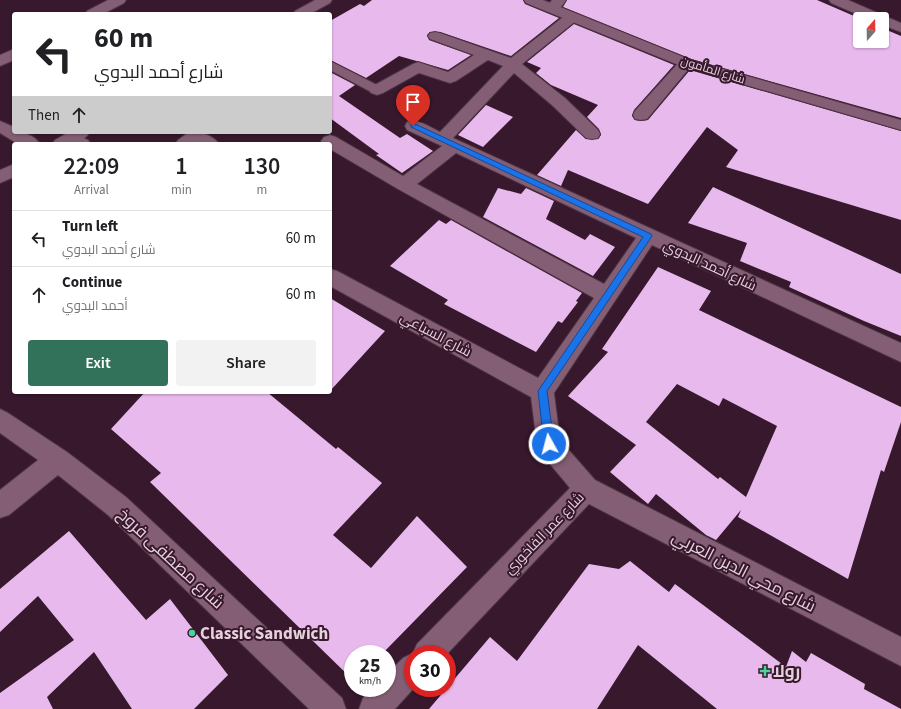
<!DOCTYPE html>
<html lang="en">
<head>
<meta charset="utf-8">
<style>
  :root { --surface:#fff; --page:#f2f2f2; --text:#202124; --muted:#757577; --line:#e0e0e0; --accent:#33725a }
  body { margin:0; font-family:"Source Sans 3",Cairo,sans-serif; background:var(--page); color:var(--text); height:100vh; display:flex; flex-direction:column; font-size:15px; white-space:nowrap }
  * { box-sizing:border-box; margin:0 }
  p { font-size:13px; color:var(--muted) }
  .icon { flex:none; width:22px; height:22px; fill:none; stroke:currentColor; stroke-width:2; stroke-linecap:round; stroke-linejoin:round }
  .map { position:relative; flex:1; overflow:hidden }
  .sheet { position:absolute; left:12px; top:142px; width:320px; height:252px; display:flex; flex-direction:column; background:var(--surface); border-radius:4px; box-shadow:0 1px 3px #0004 }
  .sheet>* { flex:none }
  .hud { position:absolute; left:12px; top:12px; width:320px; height:122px; border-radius:4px; box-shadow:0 1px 3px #0004; background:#fff; color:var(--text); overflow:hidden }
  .needle { width:26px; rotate:20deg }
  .controls { position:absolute; left:853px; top:12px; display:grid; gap:8px }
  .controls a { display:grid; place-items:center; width:36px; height:36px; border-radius:4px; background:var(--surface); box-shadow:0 1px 3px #0004; font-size:20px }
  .speed { position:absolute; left:344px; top:645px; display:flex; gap:8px; font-size:20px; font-weight:700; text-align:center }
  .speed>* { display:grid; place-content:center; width:52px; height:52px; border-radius:50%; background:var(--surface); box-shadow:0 1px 3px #0004; line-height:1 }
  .speed small { font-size:10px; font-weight:400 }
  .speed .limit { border:6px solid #d22; background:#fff; color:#111 }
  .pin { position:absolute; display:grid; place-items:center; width:34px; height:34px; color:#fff; margin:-41px -17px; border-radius:50% 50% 50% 0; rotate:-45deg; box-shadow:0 0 4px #0007 }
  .pin .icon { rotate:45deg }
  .me { position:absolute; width:44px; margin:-22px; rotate:353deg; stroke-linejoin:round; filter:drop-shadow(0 0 3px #0008) }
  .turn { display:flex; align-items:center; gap:14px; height:84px; padding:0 16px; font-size:18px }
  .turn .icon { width:52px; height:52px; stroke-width:2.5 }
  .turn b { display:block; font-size:28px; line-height:34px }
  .then { display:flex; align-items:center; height:38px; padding:0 16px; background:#0003; gap:8px; font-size:15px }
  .eta { display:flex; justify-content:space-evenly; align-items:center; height:68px; text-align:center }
  .eta b { font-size:24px; font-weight:600; line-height:28px }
  .action { display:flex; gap:8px; margin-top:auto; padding:8px 16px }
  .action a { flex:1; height:46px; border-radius:4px; background:var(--accent); color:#fff; font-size:16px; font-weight:600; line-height:46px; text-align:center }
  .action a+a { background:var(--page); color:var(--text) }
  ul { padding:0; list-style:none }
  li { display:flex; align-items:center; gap:12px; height:56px; padding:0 16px; border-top:1px solid var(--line) }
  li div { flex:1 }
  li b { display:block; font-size:15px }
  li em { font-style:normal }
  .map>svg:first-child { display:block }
</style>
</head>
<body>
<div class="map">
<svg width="901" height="709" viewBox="0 0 901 709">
  <rect width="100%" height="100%" fill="#37182c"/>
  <!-- building -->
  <path fill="#e7b9ed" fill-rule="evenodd" d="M 372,0 L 523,0 L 525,4 L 559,18 L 511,56 L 440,32 L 430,32 L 427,35 L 429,40 L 471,55 L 448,70 L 399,56 L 366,78 L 330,60 L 330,21 L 360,4 L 364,6 Z
    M 567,0 L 817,0 L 861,19 L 860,41 L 882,41 L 882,28 L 901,36 L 901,118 L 691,59 L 563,7 Z
    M 574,24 L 674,65 L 634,110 L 632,116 L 635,120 L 641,121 L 648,120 L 690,70 L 901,131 L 901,220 L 726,167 L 738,150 L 707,127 L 648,204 L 568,170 L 561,186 L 537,175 L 576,130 L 586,139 L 598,139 L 601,135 L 599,129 L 587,117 L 598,105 L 551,85 L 536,73 L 541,68 L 527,62 Z
    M 330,72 L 355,85 L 339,96 L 400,138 L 407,134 L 433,151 L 402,173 L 376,155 L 379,154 L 330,118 Z
    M 486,105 L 513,117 L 483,147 L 458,135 Z
    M 713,187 L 901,274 L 901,336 L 864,321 L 789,287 L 791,282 L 740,261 L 747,243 L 688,223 Z
    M 498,188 L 521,194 L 526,188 L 554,201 L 546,219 L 585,240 L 590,234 L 615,247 L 593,276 L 483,217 Z
    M 439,220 L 446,224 L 451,220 L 582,293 L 576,301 L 578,302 L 562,323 L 558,321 L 536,352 L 444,304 L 448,300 L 390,266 Z
    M 658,267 L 711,291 L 699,310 L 901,407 L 901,422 L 884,472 L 881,470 L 848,579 L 738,517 L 741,510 L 716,540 L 706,535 L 656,494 L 648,504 L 610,472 L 636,445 L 568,396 L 608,352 L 602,349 ZM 677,384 L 719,406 L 723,398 L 777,426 L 746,497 L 720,477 L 718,479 L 646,422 Z
    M 330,298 L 385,331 L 330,391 Z
    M 145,392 L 267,392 L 336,449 L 338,447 L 382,483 L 333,535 L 371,568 L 417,516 L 467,567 L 382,654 L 353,654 L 353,680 L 150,482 L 161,473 L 111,429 Z
    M 69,531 L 146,620 L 170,599 L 228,675 L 194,709 L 132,709 L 94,652 L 47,697 L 53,709 L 0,709 L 0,693 L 74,640 L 38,596 L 0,632 L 0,589 Z
    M 630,561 L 669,592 L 675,584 L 786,667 L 792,651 L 806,662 L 811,653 L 865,684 L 864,689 L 901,709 L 717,709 L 638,645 L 597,709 L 429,709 L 490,637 L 517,661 L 589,564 L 619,569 Z"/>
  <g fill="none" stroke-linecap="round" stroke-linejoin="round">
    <defs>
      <path id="lane" d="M 330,61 L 381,87 L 383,90 L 381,93 L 373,93 L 330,70 Z"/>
      <path id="street" d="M 108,0 L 126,0 L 124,3 L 103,14 L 85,14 L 87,11 Z
        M 552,0 L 566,0 C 561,8 557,13 547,11 L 545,8 Z
        M 829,0 L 848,0 L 901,23 L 901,32 L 882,25 L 882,19 L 868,19 L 831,3 Z
        M 572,13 L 577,14 L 579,17 L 577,20 L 522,64 L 565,98 L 598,130 L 600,134 L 598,138 L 592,139 L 586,138 L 553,106 L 514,73 L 453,138 L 901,343 L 901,362 L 652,245 L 554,393 L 560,440 L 595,480 L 901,637 L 901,666 L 589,504 L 447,654 L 413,654 L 413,688 L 414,688 L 395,709 L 359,709 L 363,698 L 373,688 L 387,688 L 387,674 L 403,658 L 413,653 L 417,644 L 570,488 L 540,452 L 537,444 L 531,397 L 330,286 L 330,269 L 337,271 L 538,378 L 594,298 L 398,189 L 330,149 L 330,144 L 323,144 L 321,141 L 324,137 L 330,135 L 336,137 L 403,176 L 442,146 L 407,130 L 405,126 L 407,122 C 419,119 430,127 440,132 L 503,66 L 488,60 L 456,81 L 450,83 L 419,73 L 383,93 L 377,95 L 371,93 L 369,90 L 371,87 L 413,64 L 418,62 L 448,72 L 474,55 L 430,39 L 428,36 L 430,33 L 435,32 L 440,33 L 511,58 L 567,14 ZM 456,153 L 636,238 L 604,284 L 417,184 Z
        M 14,49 L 14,60 L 0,66 L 0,55 Z
        M 686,58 L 691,60 L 694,63 L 691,66 L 647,119 L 641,120 L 635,119 L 633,115 L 635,111 L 681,60 Z
        M 0,121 L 14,127 L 14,132 C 24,132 34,135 40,144 L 18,144 L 0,133 Z
        M 189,132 C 200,132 212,134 219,144 L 175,144 L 178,140 Z
        M 71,133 L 88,140 L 91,144 C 81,144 68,147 63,138 L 65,134 Z
        M 0,409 L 8,413 L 67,452 L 126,497 L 342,698 L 346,709 L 309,709 L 108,515 L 58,475 L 9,515 L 0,518 L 0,490 L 38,460 L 0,433 Z"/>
      <path id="secondary" d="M 315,0 L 332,0 L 330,3 L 310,14 L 293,14 L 295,11 Z
        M 524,0 L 543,0 L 691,60 L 901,120 L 901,130 L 681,66 L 526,3 Z
        M 69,132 L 90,132 C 82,145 66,144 52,144 L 55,140 Z
        M 14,164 L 14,177 L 0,183 L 0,170 Z"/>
    </defs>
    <!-- lane casing -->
    <use href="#lane" stroke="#4d3444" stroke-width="2"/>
    <!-- street casing -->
    <use href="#street" stroke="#4d3444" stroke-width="2"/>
    <!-- secondary casing -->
    <use href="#secondary" stroke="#4d3444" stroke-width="2"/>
    <!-- lane -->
    <use href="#lane" fill="#835e74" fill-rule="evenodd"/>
    <!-- street -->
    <use href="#street" fill="#835e74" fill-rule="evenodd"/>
    <!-- secondary -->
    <use href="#secondary" fill="#835e74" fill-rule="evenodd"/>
  </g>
  <!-- route -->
  <path fill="#1a73e8" stroke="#114b97" d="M 413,123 L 651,234 L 652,236 L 547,391 L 554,444 L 553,447 L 549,448 L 546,447 L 544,444 L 538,391 L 643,237 L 411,127 L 411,124 Z"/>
  <!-- markers -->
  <g fill="#4ad49c" stroke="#37182c" stroke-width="1.5">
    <circle cx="192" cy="633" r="4"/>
    <path d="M763 665h4v4h4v4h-4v4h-4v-4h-4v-4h4z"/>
  </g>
  <g text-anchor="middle" stroke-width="4" stroke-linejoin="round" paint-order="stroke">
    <!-- far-street labels -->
    <g font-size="12" fill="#e6d1dd" stroke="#37182c">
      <text transform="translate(713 70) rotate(17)" y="4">شارع المأمون</text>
    </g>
    <!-- street labels -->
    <g font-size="14" fill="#e6d1dd" stroke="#37182c">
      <text transform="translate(710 265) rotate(25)" y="5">شارع أحمد البدوي</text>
      <text transform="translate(436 334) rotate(28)" y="5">شارع السباعي</text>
      <text transform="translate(544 533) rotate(-46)" y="5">شارع عمر الفاخوري</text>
    </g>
    <!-- near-street labels -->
    <g font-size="17" fill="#e6d1dd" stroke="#37182c">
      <text transform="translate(171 558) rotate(43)" y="6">شارع مصطفى فروخ</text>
      <text transform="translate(744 571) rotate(27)" y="6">شارع محي الدين العربي</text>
    </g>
    <!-- near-poi labels -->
    <g font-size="17" font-weight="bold" fill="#e6d1dd" stroke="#37182c" text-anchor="start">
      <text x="200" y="639">Classic Sandwich</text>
      <text x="773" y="677">رولا</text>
    </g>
  </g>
</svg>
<div class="controls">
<a><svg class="needle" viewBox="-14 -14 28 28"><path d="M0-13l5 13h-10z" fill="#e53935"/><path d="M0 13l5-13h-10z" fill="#757577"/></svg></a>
</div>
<div class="speed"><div>25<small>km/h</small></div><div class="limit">30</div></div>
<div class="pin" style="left:413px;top:126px;background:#d93025"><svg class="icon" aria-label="arrive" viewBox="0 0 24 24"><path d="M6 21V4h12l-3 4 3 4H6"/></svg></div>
<svg class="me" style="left:549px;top:444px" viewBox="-20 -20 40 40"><circle r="17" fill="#1a73e8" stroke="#fff" stroke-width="3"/><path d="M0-11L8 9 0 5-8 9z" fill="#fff"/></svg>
<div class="hud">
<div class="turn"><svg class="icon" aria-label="left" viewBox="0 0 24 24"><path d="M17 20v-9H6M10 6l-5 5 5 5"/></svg><div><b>60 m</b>شارع أحمد البدوي</div></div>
<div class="then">Then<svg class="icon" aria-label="ahead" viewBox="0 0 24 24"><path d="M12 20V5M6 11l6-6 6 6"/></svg></div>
</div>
<section class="sheet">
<div class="eta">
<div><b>22:09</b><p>Arrival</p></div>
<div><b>1</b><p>min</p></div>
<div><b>130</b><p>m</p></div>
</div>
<ul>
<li><svg class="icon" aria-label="left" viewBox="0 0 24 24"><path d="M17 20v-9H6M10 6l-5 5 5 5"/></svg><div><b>Turn left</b><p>شارع أحمد البدوي</p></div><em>60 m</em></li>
<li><svg class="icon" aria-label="ahead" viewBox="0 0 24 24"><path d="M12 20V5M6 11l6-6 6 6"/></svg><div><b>Continue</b><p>أحمد البدوي</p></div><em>60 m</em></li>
</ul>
<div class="action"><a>Exit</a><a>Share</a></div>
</section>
</div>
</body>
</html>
